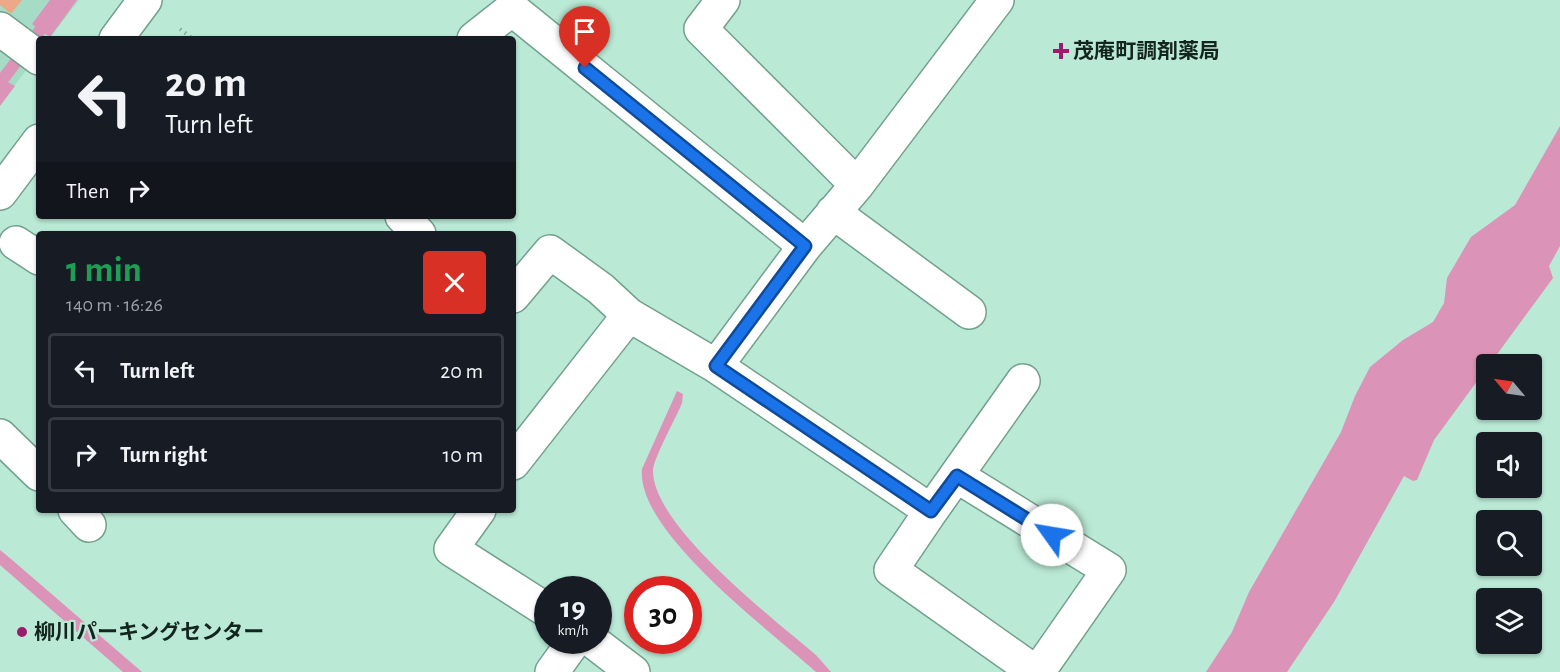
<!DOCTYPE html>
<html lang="en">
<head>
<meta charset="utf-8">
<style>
  :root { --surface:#171b24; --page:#20242c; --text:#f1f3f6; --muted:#9ea1a6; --line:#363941 }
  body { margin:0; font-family:"Alegreya Sans","Noto Sans JP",sans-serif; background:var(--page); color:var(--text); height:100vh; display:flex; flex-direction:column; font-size:22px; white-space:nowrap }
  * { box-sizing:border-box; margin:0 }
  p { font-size:20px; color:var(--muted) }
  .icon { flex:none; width:33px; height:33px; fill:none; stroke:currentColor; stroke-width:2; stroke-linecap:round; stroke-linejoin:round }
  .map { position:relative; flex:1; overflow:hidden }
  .panel { position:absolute; left:36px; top:231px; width:480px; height:282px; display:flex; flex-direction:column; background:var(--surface); border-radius:6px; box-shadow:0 2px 4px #0004 }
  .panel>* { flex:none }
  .guide { position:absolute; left:36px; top:36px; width:480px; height:183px; border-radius:6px; box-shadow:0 2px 4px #0004; background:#171b24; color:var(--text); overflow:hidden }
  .needle { width:39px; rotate:299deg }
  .controls { position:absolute; left:1476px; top:354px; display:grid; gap:12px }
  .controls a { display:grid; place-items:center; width:66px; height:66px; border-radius:6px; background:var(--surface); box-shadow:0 2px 4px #0004; font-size:30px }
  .speed { position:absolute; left:534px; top:576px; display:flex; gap:12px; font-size:30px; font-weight:700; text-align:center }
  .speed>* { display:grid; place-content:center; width:78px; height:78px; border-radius:50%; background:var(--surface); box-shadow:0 2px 4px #0004; line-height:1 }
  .speed small { font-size:15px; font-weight:400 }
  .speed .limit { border:9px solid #d22; background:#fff; color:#111 }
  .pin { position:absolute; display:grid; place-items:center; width:51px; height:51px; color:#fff; margin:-62px -26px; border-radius:50% 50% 50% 0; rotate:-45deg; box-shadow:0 0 6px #0007 }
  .pin .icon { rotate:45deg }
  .me { position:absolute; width:66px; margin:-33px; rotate:302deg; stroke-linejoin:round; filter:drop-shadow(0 0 4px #0008) }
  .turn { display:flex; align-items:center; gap:21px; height:126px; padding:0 30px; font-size:27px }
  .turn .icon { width:78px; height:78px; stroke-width:2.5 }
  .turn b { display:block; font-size:42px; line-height:51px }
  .then { display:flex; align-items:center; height:57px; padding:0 30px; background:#0003; gap:12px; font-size:22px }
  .round { display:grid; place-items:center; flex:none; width:63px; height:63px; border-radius:6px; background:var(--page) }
  .summary { display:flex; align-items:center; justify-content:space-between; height:102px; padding:0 30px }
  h1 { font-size:36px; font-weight:600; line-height:45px; color:#1e9e55 }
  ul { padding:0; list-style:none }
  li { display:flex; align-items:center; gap:18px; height:75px; margin:0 12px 9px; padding:0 18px; border:3px solid var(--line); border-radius:6px }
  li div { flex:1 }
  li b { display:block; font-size:22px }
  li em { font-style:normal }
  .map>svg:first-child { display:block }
</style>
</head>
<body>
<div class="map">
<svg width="1560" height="672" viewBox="0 0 1560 672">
  <rect width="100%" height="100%" fill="#bae9d5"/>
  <!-- built -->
  <path fill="#a6dcc6" d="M 0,0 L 79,0 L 49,39 L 39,39 L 39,53 L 0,105 Z"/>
  <!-- green -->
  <path fill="#eda987" d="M 0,0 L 22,0 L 11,14 L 0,5 Z"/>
  <!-- water -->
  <path fill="#db93b7" d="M 50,0 L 77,0 L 50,37 L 32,24 Z
    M 0,78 L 15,86 L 0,106 Z
    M 1560,126 L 1560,246 L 1549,266 L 1553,278 L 1490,364 L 1486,364 L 1486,369 L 1434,440 L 1417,480 L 1413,481 L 1404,476 L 1334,602 L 1287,672 L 1206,672 L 1232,632 L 1249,592 L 1341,432 L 1355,396 L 1370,367 L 1403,340 L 1433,322 L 1444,303 L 1447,278 L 1471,237 L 1515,205 Z
    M 677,391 L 683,394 L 682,403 C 676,418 654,457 653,470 C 652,526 774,619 816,655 L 831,672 L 816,672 C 771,631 636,532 642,469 Z
    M 0,550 L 11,559 L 142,672 L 123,672 L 0,565 Z"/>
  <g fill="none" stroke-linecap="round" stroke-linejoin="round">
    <!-- stream -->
    <path stroke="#db93b7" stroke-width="12" d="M 0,83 L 63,0"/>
    <defs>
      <path id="minor" d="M 723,0 L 701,29 L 857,185
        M 0,29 L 39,58
        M 474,39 L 512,9 L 805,246
        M 833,212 L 969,312
        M 402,216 L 419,234
        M 16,243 L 39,258
        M 513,296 L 550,252 L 601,289 L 629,315
        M 716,366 L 931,511 L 1023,381
        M 0,436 L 39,474
        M 513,463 L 629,315 L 716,366 L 805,246 L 857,185 L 997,0
        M 957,476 L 1109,570 L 1038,672
        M 75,510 L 89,525
        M 479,510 L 451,549 L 548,611
        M 931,511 L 891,570 L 1035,672
        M 591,640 L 633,672
        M 552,672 L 575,640"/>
      <path id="major" d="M 116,39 L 145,0
        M 0,193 L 39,141"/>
    </defs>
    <!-- minor casing -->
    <use href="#minor" stroke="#73a08e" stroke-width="36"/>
    <!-- major casing -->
    <use href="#major" stroke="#73a08e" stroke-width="36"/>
    <!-- path -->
    <path stroke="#87ad9d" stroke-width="4" stroke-dasharray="1.5 4.5" stroke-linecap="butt" d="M 180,29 L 193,39"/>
    <!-- minor -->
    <use href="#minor" stroke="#fff" stroke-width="33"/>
    <!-- major -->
    <use href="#major" stroke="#fff" stroke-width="33"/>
  </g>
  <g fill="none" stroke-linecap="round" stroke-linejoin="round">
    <defs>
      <path id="route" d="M 585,68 L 805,246 L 716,366 L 931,511 L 957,476 L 1052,535"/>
    </defs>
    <!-- route casing -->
    <use href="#route" stroke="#114b97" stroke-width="15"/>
    <!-- route -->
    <use href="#route" stroke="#1a73e8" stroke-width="10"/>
  </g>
  <!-- markers -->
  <g fill="#9d1b6d" stroke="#bae9d5" stroke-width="2">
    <path d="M1058 42h6v6h6v6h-6v6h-6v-6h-6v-6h6z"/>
    <circle cx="22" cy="632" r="6"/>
  </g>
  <g text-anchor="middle" stroke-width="4.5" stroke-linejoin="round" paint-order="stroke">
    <!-- poi labels -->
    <g font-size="21" font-weight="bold" fill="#13251e" stroke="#bae9d5" text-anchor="start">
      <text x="1073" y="58">茂庵町調剤薬局</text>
      <text x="34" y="639">柳川パーキングセンター</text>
    </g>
  </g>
</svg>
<div class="controls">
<a><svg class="needle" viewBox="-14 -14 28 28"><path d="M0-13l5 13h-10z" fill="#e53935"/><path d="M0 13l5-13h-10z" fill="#9ea1a6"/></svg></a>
<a><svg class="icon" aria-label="sound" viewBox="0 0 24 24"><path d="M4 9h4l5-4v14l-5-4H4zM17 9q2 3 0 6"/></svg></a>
<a><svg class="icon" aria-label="search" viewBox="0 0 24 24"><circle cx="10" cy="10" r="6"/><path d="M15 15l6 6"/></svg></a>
<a><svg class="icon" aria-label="layers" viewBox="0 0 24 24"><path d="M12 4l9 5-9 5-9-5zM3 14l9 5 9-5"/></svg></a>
</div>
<div class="speed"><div>19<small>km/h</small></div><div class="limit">30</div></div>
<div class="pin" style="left:585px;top:68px;background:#d93025"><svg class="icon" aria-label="arrive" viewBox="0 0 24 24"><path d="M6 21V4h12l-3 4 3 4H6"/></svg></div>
<svg class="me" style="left:1052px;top:535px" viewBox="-20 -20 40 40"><circle r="19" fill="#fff"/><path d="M0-13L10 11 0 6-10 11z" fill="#1a73e8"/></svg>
<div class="guide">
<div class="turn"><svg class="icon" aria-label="left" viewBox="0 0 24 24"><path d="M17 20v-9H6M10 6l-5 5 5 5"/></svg><div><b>20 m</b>Turn left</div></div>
<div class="then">Then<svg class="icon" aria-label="right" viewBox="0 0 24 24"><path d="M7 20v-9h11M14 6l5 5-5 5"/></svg></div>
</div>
<section class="panel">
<div class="summary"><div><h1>1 min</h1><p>140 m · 16:26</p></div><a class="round" style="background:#d93025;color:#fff"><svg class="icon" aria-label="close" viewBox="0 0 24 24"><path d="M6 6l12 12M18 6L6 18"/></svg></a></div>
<ul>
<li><svg class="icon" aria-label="left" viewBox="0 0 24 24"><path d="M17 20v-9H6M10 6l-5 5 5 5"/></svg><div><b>Turn left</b></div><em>20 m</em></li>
<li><svg class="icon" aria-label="right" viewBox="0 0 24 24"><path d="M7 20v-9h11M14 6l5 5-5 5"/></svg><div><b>Turn right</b></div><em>10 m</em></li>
</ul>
</section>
</div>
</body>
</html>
